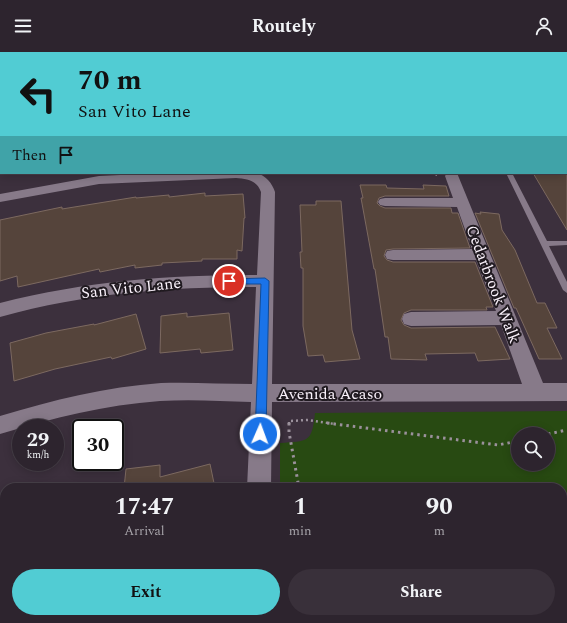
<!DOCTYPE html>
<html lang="en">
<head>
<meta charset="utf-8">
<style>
  :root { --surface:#2d242e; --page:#39303a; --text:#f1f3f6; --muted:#a7a4aa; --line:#48414a; --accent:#51ccd3 }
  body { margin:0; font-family:Spectral,serif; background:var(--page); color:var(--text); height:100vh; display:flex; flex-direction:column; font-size:15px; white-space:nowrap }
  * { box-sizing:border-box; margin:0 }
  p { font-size:13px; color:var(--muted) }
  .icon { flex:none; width:22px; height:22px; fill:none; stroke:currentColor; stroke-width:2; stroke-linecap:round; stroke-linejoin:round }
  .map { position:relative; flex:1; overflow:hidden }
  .sheet { position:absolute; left:0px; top:431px; width:567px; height:140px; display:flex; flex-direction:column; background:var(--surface); border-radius:16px 16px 0 0; box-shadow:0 2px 10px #0003,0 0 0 1px var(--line) }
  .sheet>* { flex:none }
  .top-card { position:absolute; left:0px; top:0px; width:567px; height:122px; box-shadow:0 2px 10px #0003,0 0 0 1px var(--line); background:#51ccd3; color:#111; overflow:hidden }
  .fabs { position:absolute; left:511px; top:375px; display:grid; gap:8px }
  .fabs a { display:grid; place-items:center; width:44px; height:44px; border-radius:50%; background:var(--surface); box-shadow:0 2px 10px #0003,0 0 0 1px var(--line); font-size:20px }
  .speed { position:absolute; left:12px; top:367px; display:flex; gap:8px; font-size:20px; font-weight:700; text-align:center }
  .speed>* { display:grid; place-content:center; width:52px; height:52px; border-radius:50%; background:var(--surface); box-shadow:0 2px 10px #0003,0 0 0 1px var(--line); line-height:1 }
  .speed small { font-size:10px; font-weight:400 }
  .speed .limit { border:2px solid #111; border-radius:6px; background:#fff; color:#111 }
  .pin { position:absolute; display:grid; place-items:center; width:34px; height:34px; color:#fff; margin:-17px; border:2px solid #fff; border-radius:50%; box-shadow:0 1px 4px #0007 }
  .me { position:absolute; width:44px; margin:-22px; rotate:2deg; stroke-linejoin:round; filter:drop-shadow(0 0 3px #0008) }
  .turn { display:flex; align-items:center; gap:14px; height:84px; padding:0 12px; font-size:18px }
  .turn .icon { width:52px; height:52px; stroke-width:2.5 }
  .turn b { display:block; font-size:28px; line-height:34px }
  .then { display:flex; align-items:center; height:38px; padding:0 12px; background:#0003; gap:8px; font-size:15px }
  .eta { display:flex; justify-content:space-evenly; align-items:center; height:68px; text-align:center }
  .eta b { font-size:24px; font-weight:700; line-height:28px }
  .primary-button { display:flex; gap:8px; margin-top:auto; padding:8px 12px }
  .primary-button a { flex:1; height:46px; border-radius:24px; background:var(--accent); color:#111; font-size:16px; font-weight:700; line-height:46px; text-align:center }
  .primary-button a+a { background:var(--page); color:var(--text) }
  header { display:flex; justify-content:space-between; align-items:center; height:52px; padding:0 12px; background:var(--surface); font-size:18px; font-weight:700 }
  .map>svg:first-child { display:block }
</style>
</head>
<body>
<header><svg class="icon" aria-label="menu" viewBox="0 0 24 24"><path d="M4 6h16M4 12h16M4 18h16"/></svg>Routely<svg class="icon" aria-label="person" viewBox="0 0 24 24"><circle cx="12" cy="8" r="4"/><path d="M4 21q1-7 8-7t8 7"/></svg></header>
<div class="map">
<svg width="567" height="571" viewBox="0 0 567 571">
  <rect width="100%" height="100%" fill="#3c303d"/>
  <!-- green -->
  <path fill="#284a12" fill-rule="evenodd" d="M 567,359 L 567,571 L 280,571 L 280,566 L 562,566 L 562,436 L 280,436 L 280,391 C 308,389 312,391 315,361 ZM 518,382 L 548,382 L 548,412 L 518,412 Z"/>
  <!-- building -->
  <path fill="#55443b" stroke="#7c6960" d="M 533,121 L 567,121 L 567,178 Z
    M 360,133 L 386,133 L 387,136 L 424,137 L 423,133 L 446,134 L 449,144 L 385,144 L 379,146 L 377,151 L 380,154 L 385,156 L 451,156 L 452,161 L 458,161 L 470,196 L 393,197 L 386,198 L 384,204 L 387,208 L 393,210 L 475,210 L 493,255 L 486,255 L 487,258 L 411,258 L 404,261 L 401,268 L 404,273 L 411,276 L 495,275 L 510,307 L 478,309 L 475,301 L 425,302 L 427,308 L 391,307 L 388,285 L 385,285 L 375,217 L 374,217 L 361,146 L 363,146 Z
    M 205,141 L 205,144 L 243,142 L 245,166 L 244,166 L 242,199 L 237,198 L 237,207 L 202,207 L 202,209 L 162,211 L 162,213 L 135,216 L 135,213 L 100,220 L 99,217 L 18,235 L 17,224 L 0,229 L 0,168 L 62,155 L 62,157 L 136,145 L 136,146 L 169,143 L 169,145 Z
    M 316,149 L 341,149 L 352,278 L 360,307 L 325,310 L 323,303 L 308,304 L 303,274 L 303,216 L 301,216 L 300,200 L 302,200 L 300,153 L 316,153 Z
    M 480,160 L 499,162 L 502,178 L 515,198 L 537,251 L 545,251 L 557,276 L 547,276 L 562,307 L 539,307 L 516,256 L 514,256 L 475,161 L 481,162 Z
    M 187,261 L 187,265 L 229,261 L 233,298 L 201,301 L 200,297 L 160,301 L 161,264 Z
    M 136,262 L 146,297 L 112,307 L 111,305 L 55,317 L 14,329 L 10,291 L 46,281 L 94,272 L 94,273 Z
    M 210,412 L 215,436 L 124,436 L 126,417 L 160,413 L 160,425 Z"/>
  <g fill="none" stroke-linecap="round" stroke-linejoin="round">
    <!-- path-far3 -->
    <path stroke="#9b919c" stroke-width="1.5" stroke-dasharray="1 2" stroke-linecap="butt" d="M 88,0 L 104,1"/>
    <!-- path-far2 -->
    <path stroke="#9b919c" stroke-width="2" stroke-dasharray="1.5 2.5" stroke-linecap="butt" d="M 432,121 L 439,124"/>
    <!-- path-far1 -->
    <path stroke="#9b919c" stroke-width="2.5" stroke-dasharray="2 3" stroke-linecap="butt" d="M 289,372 L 289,369 L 308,368 L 335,372"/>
    <!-- path -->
    <path stroke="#9b919c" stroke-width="3" stroke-dasharray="2.5 4" stroke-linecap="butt" d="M 289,371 L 289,380 L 299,436
      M 327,371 L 498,393 L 518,389
      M 548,382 L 567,378
      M 317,566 L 317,571"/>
    <!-- lane -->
    <path fill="#877a89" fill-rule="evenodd" d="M 440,0 L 446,0 L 446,1 L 440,1 Z
      M 566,21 L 567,21 L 567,25 L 566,25 Z
      M 566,78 L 567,78 L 567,82 L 566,82 Z
      M 506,121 L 512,121 L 547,189 L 567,189 L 567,193 L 549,194 L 567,230 L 567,241 L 563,238 Z"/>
    <!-- street -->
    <path fill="#877a89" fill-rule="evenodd" d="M 0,7 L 1,7 L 1,13 L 0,13 Z
      M 0,65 L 1,65 L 1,73 L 0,73 Z
      M 163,121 L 257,121 C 266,124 272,131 275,140 L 272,332 L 522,332 L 501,273 L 411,274 L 404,272 L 402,267 L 404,262 L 411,260 L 496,259 L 476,208 L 393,208 L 387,207 L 385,203 L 387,199 L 393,198 L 472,197 L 457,155 L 385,154 L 380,153 L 378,150 L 380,147 L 385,146 L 453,146 L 445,124 L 447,121 L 457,121 L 543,331 L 567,331 L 567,349 L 272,350 L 271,436 L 247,436 L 251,350 C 221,349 190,347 160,349 C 105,353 53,366 0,382 L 0,364 C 53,348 106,335 161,331 C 191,330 222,332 252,332 L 256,235 C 168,235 86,241 0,265 L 0,251 C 86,229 168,223 257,223 L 261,140 C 257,128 247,127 236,126 L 99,132 L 0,150 L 0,142 L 99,124 Z
      M 5,535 L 5,563 L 0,565 L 0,537 Z
      M 241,566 L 269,566 L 269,571 L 241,571 Z"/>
  </g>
  <!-- route -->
  <path fill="#1a73e8" stroke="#114b97" d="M 265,226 L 269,229 L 266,382 L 264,385 L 260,387 L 257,385 L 255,382 L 261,232 L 229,232 L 224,229 L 229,227 Z"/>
  <g text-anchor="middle" stroke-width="4" stroke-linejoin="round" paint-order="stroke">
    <!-- street labels -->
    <g font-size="16" fill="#f9f1fa" stroke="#201a20">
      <text transform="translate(494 232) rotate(69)" y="6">Cedarbrook Walk</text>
      <text transform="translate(131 235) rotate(-6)" y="6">San Vito Lane</text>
      <text x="330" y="347">Avenida Acaso</text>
    </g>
  </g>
</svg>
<div class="fabs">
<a><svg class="icon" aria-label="search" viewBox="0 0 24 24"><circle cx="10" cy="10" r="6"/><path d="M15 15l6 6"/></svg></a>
</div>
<div class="speed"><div>29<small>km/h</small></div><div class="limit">30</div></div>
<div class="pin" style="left:229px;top:229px;background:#d93025"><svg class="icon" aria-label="arrive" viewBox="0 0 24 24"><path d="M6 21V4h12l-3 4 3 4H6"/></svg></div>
<svg class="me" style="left:260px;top:382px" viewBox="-20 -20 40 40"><circle r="17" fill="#1a73e8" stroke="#fff" stroke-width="3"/><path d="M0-11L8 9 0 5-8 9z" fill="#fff"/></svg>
<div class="top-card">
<div class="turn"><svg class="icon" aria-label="left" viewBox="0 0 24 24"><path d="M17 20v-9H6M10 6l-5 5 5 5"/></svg><div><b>70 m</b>San Vito Lane</div></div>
<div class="then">Then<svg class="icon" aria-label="arrive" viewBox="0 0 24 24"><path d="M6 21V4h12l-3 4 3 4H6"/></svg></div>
</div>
<section class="sheet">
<div class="eta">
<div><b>17:47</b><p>Arrival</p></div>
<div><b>1</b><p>min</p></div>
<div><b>90</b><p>m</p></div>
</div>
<div class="primary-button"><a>Exit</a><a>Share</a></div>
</section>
</div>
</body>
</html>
